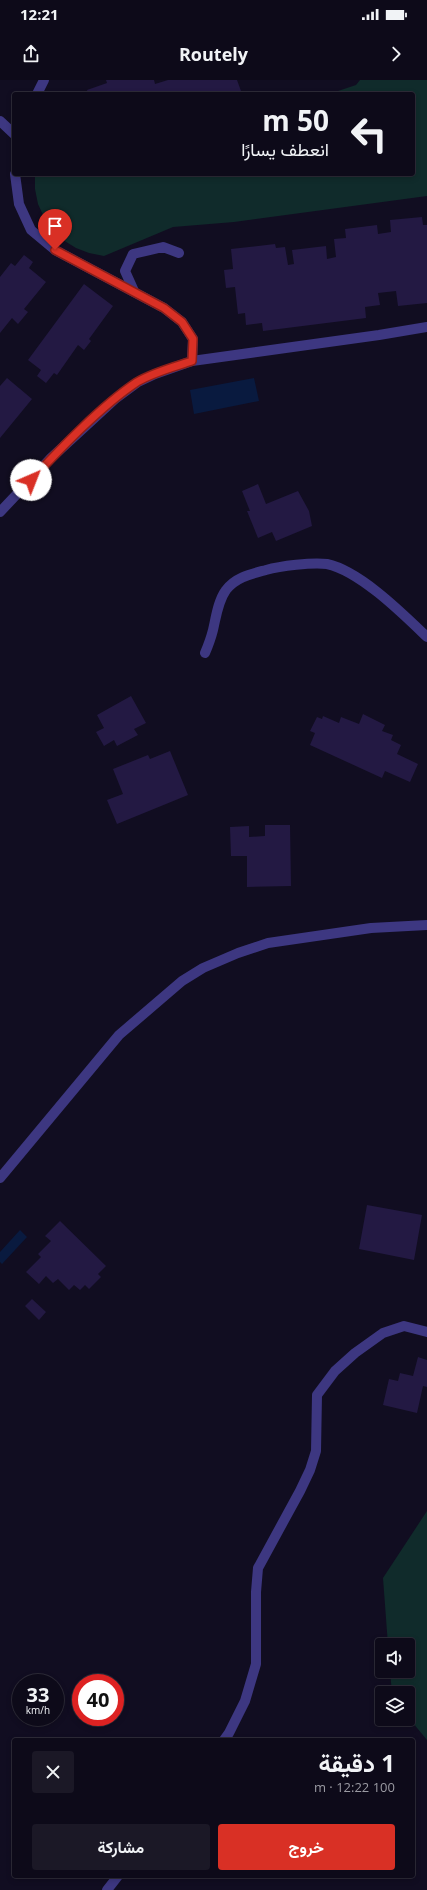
<!DOCTYPE html>
<html lang="ar">
<head>
<meta charset="utf-8">
<style>
  :root { --surface:#0d0a19; --page:#1b1826; --text:#f1f3f6; --muted:#9a9aa2; --line:#2d2b38; --accent:#d93025 }
  body { margin:0; font-family:"Open Sans",Vazirmatn,sans-serif; background:var(--page); color:var(--text); direction:rtl; height:100vh; display:flex; flex-direction:column; font-size:15px; white-space:nowrap }
  * { box-sizing:border-box; margin:0 }
  p { font-size:13px; color:var(--muted) }
  .icon { flex:none; width:22px; height:22px; fill:none; stroke:currentColor; stroke-width:2; stroke-linecap:round; stroke-linejoin:round }
  .map { position:relative; flex:1; overflow:hidden; direction:ltr }
  .sheet { position:absolute; left:12px; top:1658px; width:403px; height:140px; display:flex; flex-direction:column; background:var(--surface); border-radius:4px; box-shadow:0 2px 6px #0003,0 0 0 1px var(--line); direction:rtl }
  .sheet>* { flex:none }
  .banner { position:absolute; left:12px; top:12px; width:403px; height:84px; border-radius:4px; box-shadow:0 2px 6px #0003,0 0 0 1px var(--line); direction:rtl; background:#0d0a19; color:var(--text); overflow:hidden }
  .buttons { position:absolute; left:375px; top:1558px; display:grid; gap:8px }
  .buttons a { display:grid; place-items:center; width:40px; height:40px; border-radius:4px; background:var(--surface); box-shadow:0 2px 6px #0003,0 0 0 1px var(--line); font-size:20px }
  .speed { position:absolute; left:12px; top:1594px; display:flex; gap:8px; font-size:20px; font-weight:700; text-align:center }
  .speed>* { display:grid; place-content:center; width:52px; height:52px; border-radius:50%; background:var(--surface); box-shadow:0 2px 6px #0003,0 0 0 1px var(--line); line-height:1 }
  .speed small { font-size:10px; font-weight:400 }
  .speed .limit { border:6px solid #d22; background:#fff; color:#111 }
  .pin { position:absolute; display:grid; place-items:center; width:34px; height:34px; color:#fff; margin:-41px -17px; border-radius:50% 50% 50% 0; rotate:-45deg; box-shadow:0 0 4px #0007 }
  .pin .icon { rotate:45deg }
  .me { position:absolute; width:44px; margin:-22px; rotate:44deg; stroke-linejoin:round; filter:drop-shadow(0 0 3px #0008) }
  .turn { display:flex; align-items:center; gap:14px; height:84px; padding:0 20px; font-size:18px }
  .turn .icon { width:52px; height:52px; stroke-width:2.5 }
  .turn b { display:block; font-size:28px; line-height:34px }
  .round { display:grid; place-items:center; flex:none; width:42px; height:42px; border-radius:4px; background:var(--page) }
  .head { display:flex; align-items:center; justify-content:space-between; height:68px; padding:0 20px }
  h1 { font-size:24px; font-weight:700; line-height:30px }
  .action { display:flex; gap:8px; margin-top:auto; padding:8px 20px }
  .action a { flex:1; height:46px; border-radius:4px; background:var(--accent); color:#fff; font-size:16px; font-weight:700; line-height:46px; text-align:center }
  .action a+a { background:var(--page); color:var(--text) }
  .status { display:flex; justify-content:space-between; align-items:center; height:28px; padding:0 20px; background:var(--surface); direction:ltr }
  .status svg { height:11px; fill:currentColor }
  header { display:flex; justify-content:space-between; align-items:center; height:52px; padding:0 20px; background:var(--surface); font-size:18px; font-weight:700 }
  .map>svg:first-child { display:block }
</style>
</head>
<body>
<div class="status"><b>12:21</b><svg viewBox="0 0 49 12"><path d="M0 12V9h3v3zM5 12V6h3v6zM10 12V3h3v9zM15 12V0h3v12zM26 1h20v11H26zM47 4h2v5h-2z"/></svg></div>
<header><svg class="icon" aria-label="forward" viewBox="0 0 24 24"><path d="M9 5l7 7-7 7"/></svg>Routely<svg class="icon" aria-label="share" viewBox="0 0 24 24"><path d="M12 15V3M7 8l5-5 5 5M5 13v7h14v-7"/></svg></header>
<div class="map">
<svg width="427" height="1810" viewBox="0 0 427 1810">
  <rect width="100%" height="100%" fill="#110d21"/>
  <!-- green -->
  <path fill="#102b2b" d="M 360,0 L 427,0 L 427,116 L 234,142 L 173,147 L 104,176 L 89,173 L 76,168 L 63,160 L 52,149 L 44,137 L 38,124 L 35,109 L 35,94 L 413,94 L 413,14 L 329,14 L 356,5 Z
    M 427,1431 L 427,1660 L 408,1637 L 408,1613 L 392,1613 L 390,1591 L 408,1591 L 408,1565 L 388,1565 L 383,1498 Z"/>
  <!-- water -->
  <path fill="#091a3f" d="M 254,298 L 259,321 L 194,334 L 190,310 Z
    M 20,1150 L 27,1157 L 2,1184 L 0,1182 L 0,1172 Z"/>
  <!-- building -->
  <path fill="#231943" d="M 106,0 L 154,0 L 155,4 L 168,0 L 237,0 L 241,11 L 233,14 L 88,14 L 87,10 L 107,3 Z
    M 422,137 L 423,145 L 427,145 L 427,223 L 398,226 L 396,211 L 378,213 L 380,225 L 365,227 L 366,238 L 263,251 L 262,243 L 246,245 L 245,233 L 238,234 L 235,207 L 226,208 L 224,190 L 233,189 L 231,169 L 275,164 L 276,168 L 285,167 L 288,185 L 294,184 L 292,170 L 326,166 L 327,179 L 336,177 L 334,159 L 346,158 L 345,149 L 377,145 L 378,154 L 391,152 L 390,140 Z
    M 24,175 L 33,182 L 29,188 L 46,202 L 24,229 L 28,232 L 18,244 L 12,238 L 0,253 L 0,197 L 11,183 L 15,186 Z
    M 84,204 L 113,226 L 89,259 L 91,261 L 84,270 L 78,265 L 57,295 L 54,293 L 46,303 L 37,296 L 41,290 L 28,280 Z
    M 7,298 L 32,319 L 0,358 L 0,306 Z
    M 258,404 L 266,424 L 298,411 L 309,431 L 312,446 L 276,461 L 272,452 L 258,458 L 247,431 L 250,431 L 242,411 Z
    M 131,616 L 146,643 L 134,649 L 138,655 L 117,666 L 114,660 L 104,666 L 96,652 L 104,648 L 97,635 Z
    M 363,634 L 385,645 L 382,651 L 393,655 L 391,660 L 401,665 L 397,674 L 418,684 L 410,702 L 385,691 L 382,698 L 310,665 L 315,653 L 310,651 L 317,637 L 322,639 L 323,636 L 339,643 L 341,637 L 359,644 Z
    M 170,671 L 188,715 L 117,744 L 107,720 L 123,714 L 113,689 L 148,675 L 150,679 Z
    M 265,745 L 290,745 L 291,806 L 247,807 L 247,776 L 231,776 L 230,747 L 249,746 L 249,757 L 265,756 Z
    M 367,1125 L 422,1135 L 414,1180 L 359,1169 Z
    M 60,1141 L 106,1186 L 98,1194 L 101,1197 L 89,1209 L 85,1205 L 80,1210 L 74,1205 L 69,1210 L 58,1199 L 53,1203 L 46,1196 L 39,1204 L 26,1192 L 41,1177 L 38,1174 L 51,1161 L 45,1156 Z
    M 32,1219 L 46,1232 L 39,1240 L 25,1226 Z
    M 418,1277 L 427,1280 L 427,1307 L 423,1306 L 417,1333 L 383,1325 L 389,1299 L 398,1301 L 400,1293 L 413,1296 Z"/>
  <g fill="none" stroke-linecap="round" stroke-linejoin="round">
    <!-- minor -->
    <path stroke="#3d3781" stroke-width="10" d="M 37,14 L 44,0
      M 0,41 L 14,54
      M 15,94 L 19,124 L 31,150 L 55,170 L 164,228 L 182,242 L 193,259 L 192,281
      M 134,211 L 125,191 L 133,174 L 163,167 L 179,173
      M 0,432 L 51,378 L 115,319 L 138,302 L 155,294 L 192,281 L 379,255 L 427,247
      M 205,573 C 208,566 211,558 213,550 C 216,537 218,521 226,510 C 236,497 251,494 266,490 C 280,486 312,482 327,484 C 360,491 403,534 427,557
      M 0,1098 L 119,955 L 182,901 L 203,888 L 238,873 L 268,863 L 371,848 L 427,845
      M 224,1660 L 229,1653 L 245,1621 L 256,1584 L 256,1512 L 258,1488 L 300,1411 L 310,1390 L 316,1371 L 317,1315 L 335,1291 L 355,1273 L 383,1253 L 404,1246 L 427,1252
      M 107,1810 L 118,1796"/>
  </g>
  <g fill="none" stroke-linecap="round" stroke-linejoin="round">
    <defs>
      <path id="route" d="M 31,400 C 61,368 101,326 137,302 C 154,292 174,287 192,281 L 193,259 L 182,242 L 164,228 L 55,170"/>
    </defs>
    <!-- route casing -->
    <use href="#route" stroke="#8d1f18" stroke-width="10"/>
    <!-- route -->
    <use href="#route" stroke="#d93025" stroke-width="7"/>
  </g>
</svg>
<div class="buttons">
<a><svg class="icon" aria-label="sound" viewBox="0 0 24 24"><path d="M4 9h4l5-4v14l-5-4H4zM17 9q2 3 0 6"/></svg></a>
<a><svg class="icon" aria-label="layers" viewBox="0 0 24 24"><path d="M12 4l9 5-9 5-9-5zM3 14l9 5 9-5"/></svg></a>
</div>
<div class="speed"><div>33<small>km/h</small></div><div class="limit">40</div></div>
<div class="pin" style="left:55px;top:170px;background:#d93025"><svg class="icon" aria-label="arrive" viewBox="0 0 24 24"><path d="M6 21V4h12l-3 4 3 4H6"/></svg></div>
<svg class="me" style="left:31px;top:400px" viewBox="-20 -20 40 40"><circle r="19" fill="#fff"/><path d="M0-13L10 11 0 6-10 11z" fill="#d93025"/></svg>
<div class="banner">
<div class="turn"><svg class="icon" aria-label="left" viewBox="0 0 24 24"><path d="M17 20v-9H6M10 6l-5 5 5 5"/></svg><div><b>50 m</b>انعطف يسارًا</div></div>
</div>
<section class="sheet">
<div class="head"><div><h1>1 دقيقة</h1><p>100 m · 12:22</p></div><a class="round"><svg class="icon" aria-label="close" viewBox="0 0 24 24"><path d="M6 6l12 12M18 6L6 18"/></svg></a></div>
<div class="action"><a>خروج</a><a>مشاركة</a></div>
</section>
</div>
</body>
</html>
